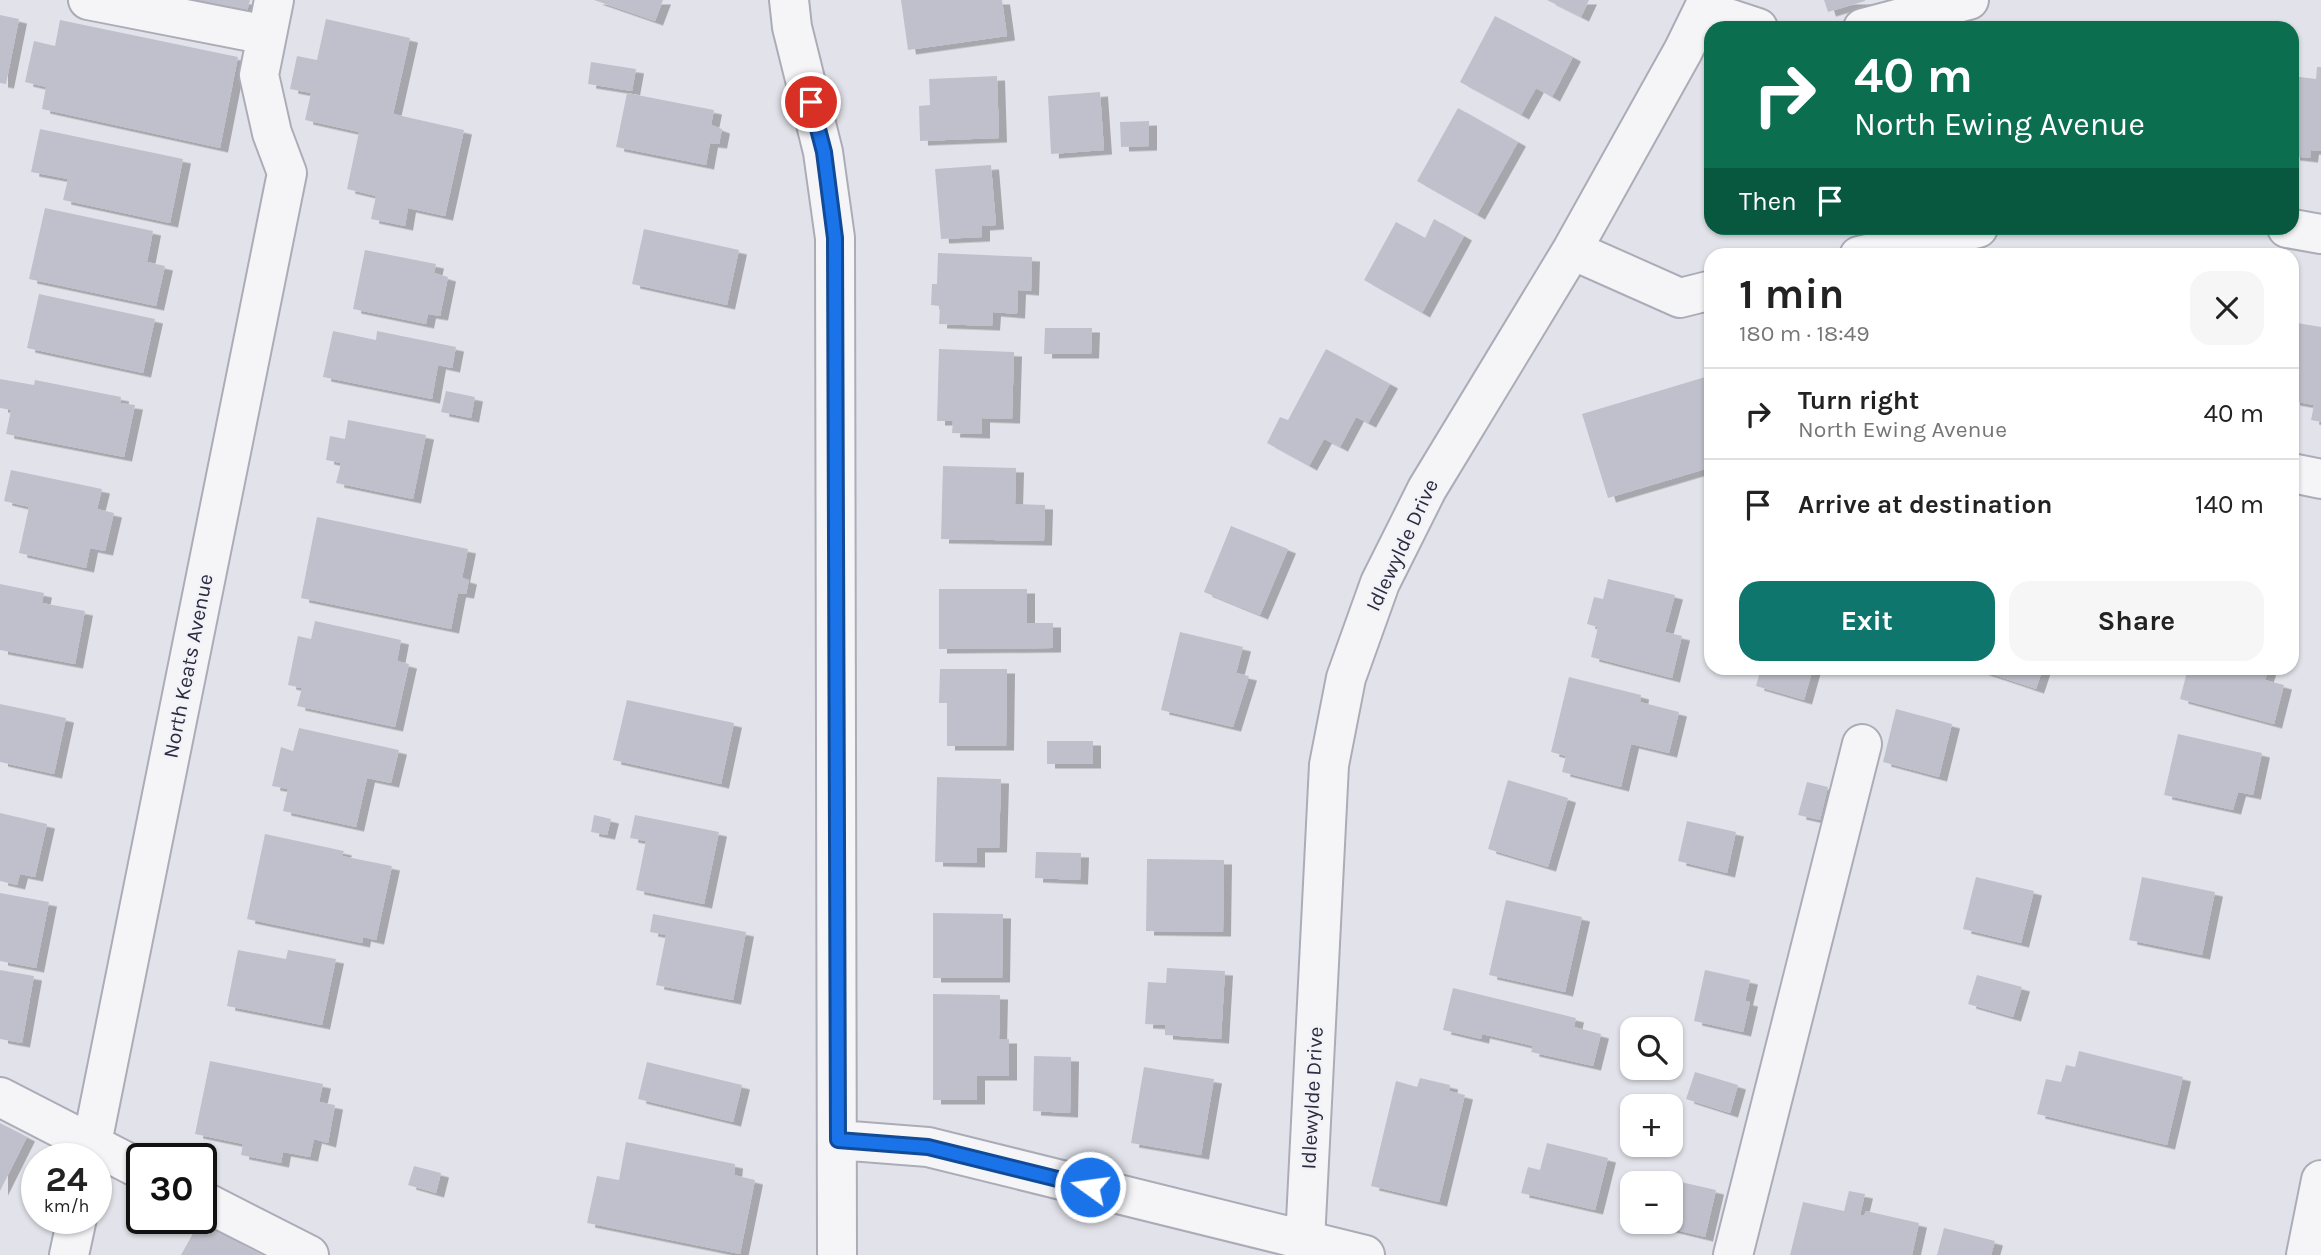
<!DOCTYPE html>
<html lang="en">
<head>
<meta charset="utf-8">
<style>
  :root { --surface:#fff; --page:#f6f6f6; --text:#222; --muted:#767676; --line:#e0e0e0; --accent:#0f766e }
  body { margin:0; font-family:Karla,sans-serif; background:var(--page); color:var(--text); height:100vh; display:flex; flex-direction:column; font-size:26px; white-space:nowrap }
  * { box-sizing:border-box; margin:0 }
  p { font-size:23px; color:var(--muted) }
  .icon { flex:none; width:38px; height:38px; fill:none; stroke:currentColor; stroke-width:2; stroke-linecap:round; stroke-linejoin:round }
  .map { position:relative; flex:1; overflow:hidden }
  .drawer { position:absolute; left:1704px; top:248px; width:595px; height:427px; display:flex; flex-direction:column; background:var(--surface); border-radius:21px; box-shadow:0 2px 5px #0004 }
  .drawer>* { flex:none }
  .hud { position:absolute; left:1704px; top:21px; width:595px; height:214px; border-radius:21px; box-shadow:0 2px 5px #0004; background:#0b6e4f; color:#fff; overflow:hidden }
  .controls { position:absolute; left:1620px; top:1017px; display:grid; gap:14px }
  .controls a { display:grid; place-items:center; width:63px; height:63px; border-radius:14px; background:var(--surface); box-shadow:0 2px 5px #0004; font-size:35px }
  .speed { position:absolute; left:21px; top:1143px; display:flex; gap:14px; font-size:35px; font-weight:700; text-align:center }
  .speed>* { display:grid; place-content:center; width:91px; height:91px; border-radius:50%; background:var(--surface); box-shadow:0 2px 5px #0004; line-height:1 }
  .speed small { font-size:18px; font-weight:400 }
  .speed .limit { border:4px solid #111; border-radius:10px; background:#fff; color:#111 }
  .pin { position:absolute; display:grid; place-items:center; width:60px; height:60px; color:#fff; margin:-30px; border:4px solid #fff; border-radius:50%; box-shadow:0 2px 7px #0007 }
  .me { position:absolute; width:77px; margin:-38px; rotate:284deg; stroke-linejoin:round; filter:drop-shadow(0 0 5px #0008) }
  .turn { display:flex; align-items:center; gap:24px; height:147px; padding:0 35px; font-size:32px }
  .turn .icon { width:91px; height:91px; stroke-width:2.5 }
  .turn b { display:block; font-size:49px; line-height:60px }
  .then { display:flex; align-items:center; height:66px; padding:0 35px; background:#0003; gap:14px; font-size:26px }
  .round { display:grid; place-items:center; flex:none; width:74px; height:74px; border-radius:21px; background:var(--page) }
  .overview { display:flex; align-items:center; justify-content:space-between; height:119px; padding:0 35px }
  h1 { font-size:42px; font-weight:700; line-height:52px }
  .cta { display:flex; gap:14px; margin-top:auto; padding:14px 35px }
  .cta a { flex:1; height:80px; border-radius:21px; background:var(--accent); color:#fff; font-size:28px; font-weight:700; line-height:80px; text-align:center }
  .cta a+a { background:var(--page); color:var(--text) }
  ul { padding:0; list-style:none }
  li { display:flex; align-items:center; gap:21px; height:91px; padding:0 35px; border-top:2px solid var(--line) }
  li div { flex:1 }
  li b { display:block; font-size:26px }
  li em { font-style:normal }
  .map>svg:first-child { display:block }
</style>
</head>
<body>
<div class="map">
<svg width="2321" height="1255" viewBox="0 0 2321 1255">
  <defs>
    <filter id="shadow"><feDropShadow dx="8" dy="4.5" stdDeviation="0" flood-color="#0004"/></filter>
  </defs>
  <rect width="100%" height="100%" fill="#e2e3ea"/>
  <!-- building -->
  <path fill="#c0c0cc" filter="url(#shadow)" d="M 186,0 L 250,0 L 246,15 Z
    M 594,0 L 663,0 L 655,21 Z
    M 901,0 L 1002,0 L 1007,36 L 908,50 Z
    M 1547,0 L 1589,0 L 1581,17 Z
    M 1824,0 L 1865,0 L 1865,1 L 1828,12 Z
    M 0,15 L 19,19 L 6,84 L 0,83 Z
    M 1495,16 L 1573,57 L 1552,97 L 1536,88 L 1521,115 L 1460,82 Z
    M 326,19 L 410,38 L 393,114 L 464,130 L 445,216 L 408,208 L 405,226 L 371,219 L 376,196 L 347,189 L 359,132 L 305,120 L 311,93 L 290,89 L 297,56 L 317,60 Z
    M 60,20 L 238,57 L 220,148 L 42,109 L 46,87 L 25,82 L 34,41 L 55,46 Z
    M 591,62 L 636,69 L 632,91 L 588,84 Z
    M 2317,67 L 2321,67 L 2321,151 L 2311,150 L 2310,158 L 2292,156 L 2292,76 L 2316,79 Z
    M 997,76 L 999,138 L 920,141 L 919,106 L 930,105 L 929,79 Z
    M 1100,92 L 1104,150 L 1051,154 L 1048,96 Z
    M 627,93 L 714,110 L 711,125 L 722,129 L 719,144 L 710,143 L 706,165 L 616,147 Z
    M 1458,108 L 1518,142 L 1477,215 L 1417,181 Z
    M 1149,121 L 1149,146 L 1121,147 L 1120,122 Z
    M 40,129 L 183,159 L 170,223 L 63,200 L 68,179 L 31,172 Z
    M 991,165 L 996,225 L 982,226 L 982,237 L 941,239 L 935,169 Z
    M 45,208 L 153,231 L 147,262 L 165,266 L 156,306 L 29,279 Z
    M 1434,219 L 1464,236 L 1422,313 L 1364,280 L 1396,222 L 1425,238 Z
    M 644,229 L 739,250 L 727,305 L 632,284 Z
    M 365,250 L 436,264 L 434,273 L 448,277 L 440,316 L 428,314 L 426,324 L 353,309 Z
    M 938,253 L 1032,257 L 1031,291 L 1018,290 L 1017,314 L 993,312 L 992,326 L 939,324 L 940,306 L 931,305 L 932,284 L 937,284 Z
    M 39,294 L 155,319 L 143,373 L 27,348 Z
    M 2297,323 L 2321,327 L 2321,422 L 2311,420 L 2314,405 L 2292,401 L 2292,330 L 2296,331 Z
    M 1045,328 L 1092,328 L 1091,354 L 1044,354 Z
    M 333,331 L 376,340 L 377,331 L 456,347 L 452,368 L 438,365 L 432,399 L 323,377 Z
    M 939,349 L 1014,352 L 1012,419 L 982,418 L 982,434 L 952,433 L 953,421 L 937,421 Z
    M 1326,349 L 1390,384 L 1368,423 L 1356,417 L 1340,447 L 1324,439 L 1309,466 L 1267,443 L 1280,417 L 1288,420 Z
    M 1712,375 L 1712,467 L 1608,498 L 1582,414 Z
    M 0,379 L 34,385 L 35,380 L 121,397 L 120,403 L 135,405 L 124,457 L 6,434 L 11,410 L 0,408 Z
    M 446,391 L 475,397 L 471,418 L 441,412 Z
    M 348,420 L 426,435 L 413,499 L 336,483 L 341,463 L 326,460 L 330,436 L 345,439 Z
    M 943,466 L 1016,468 L 1015,504 L 1045,505 L 1044,541 L 941,539 Z
    M 11,470 L 102,489 L 97,509 L 114,513 L 105,551 L 90,548 L 86,568 L 19,553 L 29,507 L 4,501 Z
    M 317,517 L 468,549 L 462,578 L 469,580 L 466,594 L 458,593 L 451,629 L 301,598 Z
    M 1231,526 L 1288,549 L 1260,615 L 1204,592 Z
    M 1608,579 L 1675,595 L 1665,632 L 1682,636 L 1672,678 L 1591,657 L 1598,627 L 1587,624 L 1594,597 L 1603,599 Z
    M 0,584 L 44,593 L 42,603 L 85,611 L 75,664 L 0,650 Z
    M 939,589 L 1027,589 L 1027,623 L 1053,623 L 1053,648 L 939,649 Z
    M 315,621 L 401,640 L 397,661 L 409,664 L 395,727 L 297,706 L 302,688 L 288,685 L 298,636 L 311,639 Z
    M 1180,632 L 1243,647 L 1236,673 L 1249,676 L 1233,727 L 1161,710 Z
    M 1761,668 L 1813,668 L 1804,700 L 1756,686 Z
    M 1973,668 L 2043,668 L 2036,689 Z
    M 2188,668 L 2211,673 L 2212,668 L 2269,668 L 2265,680 L 2284,685 L 2274,724 L 2180,699 Z
    M 940,669 L 1007,669 L 1006,746 L 947,746 L 947,703 L 939,703 Z
    M 1569,677 L 1641,695 L 1640,702 L 1679,712 L 1669,753 L 1631,744 L 1621,787 L 1562,772 L 1566,756 L 1551,752 Z
    M 627,700 L 734,723 L 721,784 L 613,760 Z
    M 0,704 L 66,718 L 54,774 L 0,762 Z
    M 1896,709 L 1952,724 L 1939,777 L 1883,762 Z
    M 299,728 L 399,750 L 391,783 L 367,778 L 356,827 L 283,811 L 288,789 L 272,786 L 281,747 L 293,751 Z
    M 2178,734 L 2262,753 L 2253,795 L 2238,792 L 2233,810 L 2164,795 Z
    M 1047,741 L 1093,741 L 1093,764 L 1047,764 Z
    M 937,777 L 1001,779 L 999,848 L 977,848 L 977,863 L 935,862 Z
    M 1508,780 L 1568,798 L 1548,867 L 1488,849 Z
    M 1807,782 L 1828,787 L 1820,820 L 1798,815 Z
    M 0,813 L 47,824 L 35,877 L 20,874 L 17,885 L 0,881 Z
    M 594,815 L 611,819 L 607,835 L 591,832 Z
    M 635,815 L 719,832 L 704,904 L 636,890 L 646,841 L 630,838 Z
    M 1687,821 L 1736,832 L 1727,873 L 1678,861 Z
    M 265,834 L 344,851 L 342,856 L 392,866 L 376,940 L 363,937 L 362,943 L 247,919 Z
    M 1036,852 L 1081,853 L 1080,880 L 1035,878 Z
    M 1147,859 L 1224,860 L 1223,932 L 1146,931 Z
    M 1976,877 L 2034,891 L 2021,943 L 1963,929 Z
    M 2142,877 L 2215,892 L 2202,955 L 2129,940 Z
    M 0,893 L 49,902 L 36,968 L 0,961 Z
    M 1506,900 L 1582,917 L 1565,992 L 1489,975 Z
    M 933,913 L 1003,914 L 1002,978 L 933,978 Z
    M 653,914 L 746,932 L 733,1000 L 656,985 L 666,935 L 650,932 Z
    M 238,950 L 286,959 L 288,950 L 336,959 L 322,1025 L 227,1006 Z
    M 1167,968 L 1225,971 L 1221,1039 L 1165,1035 L 1165,1025 L 1145,1024 L 1148,982 L 1166,983 Z
    M 0,970 L 34,976 L 22,1043 L 0,1039 Z
    M 1705,970 L 1750,980 L 1745,1001 L 1750,1002 L 1743,1032 L 1694,1021 Z
    M 1977,975 L 2022,987 L 2013,1017 L 1968,1004 Z
    M 1453,988 L 1576,1018 L 1574,1027 L 1601,1034 L 1593,1066 L 1531,1052 L 1533,1046 L 1482,1034 L 1481,1039 L 1443,1030 Z
    M 933,994 L 1000,995 L 999,1039 L 1009,1039 L 1009,1076 L 977,1076 L 977,1100 L 933,1100 Z
    M 2079,1051 L 2183,1077 L 2167,1145 L 2037,1114 L 2046,1079 L 2061,1082 L 2066,1065 L 2075,1067 Z
    M 1034,1056 L 1071,1057 L 1070,1113 L 1033,1111 Z
    M 210,1061 L 323,1084 L 319,1102 L 335,1105 L 328,1143 L 314,1139 L 310,1157 L 283,1152 L 281,1163 L 241,1155 L 243,1144 L 195,1134 Z
    M 647,1062 L 742,1085 L 733,1122 L 638,1099 Z
    M 1144,1067 L 1214,1079 L 1201,1155 L 1131,1143 Z
    M 1695,1072 L 1738,1085 L 1730,1113 L 1686,1099 Z
    M 1420,1078 L 1450,1085 L 1449,1091 L 1465,1095 L 1439,1202 L 1371,1186 L 1396,1081 L 1417,1087 Z
    M 0,1123 L 27,1137 L 0,1191 Z
    M 626,1142 L 735,1164 L 734,1175 L 755,1180 L 740,1254 L 587,1223 L 597,1176 L 619,1180 Z
    M 1547,1143 L 1608,1158 L 1595,1210 L 1521,1193 L 1528,1167 L 1540,1170 Z
    M 414,1166 L 441,1173 L 436,1193 L 408,1185 Z
    M 1650,1175 L 1716,1190 L 1705,1237 L 1647,1223 L 1671,1222 L 1671,1183 L 1648,1183 Z
    M 1632,1181 L 1633,1181 L 1633,1219 L 1623,1217 Z
    M 1849,1191 L 1865,1194 L 1860,1215 L 1864,1216 L 1866,1211 L 1919,1223 L 1912,1255 L 1790,1255 L 1803,1202 L 1844,1211 Z
    M 196,1228 L 209,1235 L 213,1229 L 262,1255 L 181,1255 Z
    M 1944,1228 L 1995,1241 L 1991,1255 L 1937,1255 Z"/>
  <g fill="none" stroke-linecap="round" stroke-linejoin="round">
    <defs>
      <path id="minor" d="M 88,0 L 267,35
        M 789,0 L 792,27 L 823,152 L 835,238 L 837,1255
        M 1703,10 L 1758,28
        M 1863,28 L 1969,0
        M 2287,228 L 2321,234
        M 1572,250 L 1680,298 L 1712,290
        M 1859,256 L 1978,228
        M 2292,473 L 2321,479
        M 0,1097 L 142,1170
        M 838,1140 L 928,1147 L 1365,1255
        M 89,1158 L 287,173 L 272,133 L 259,75 L 274,0
        M 201,1200 L 309,1255
        M 1305,1241 L 1329,765 L 1346,678 L 1380,583 L 1427,489 L 1572,250 L 1683,51 L 1708,0
        M 69,1255 L 77,1218
        M 1733,1255 L 1862,744
        M 2306,1255 L 2321,1180"/>
    </defs>
    <!-- minor casing -->
    <use href="#minor" stroke="#abacb7" stroke-width="42"/>
    <!-- minor -->
    <use href="#minor" stroke="#f5f5f8" stroke-width="38"/>
  </g>
  <g fill="none" stroke-linecap="round" stroke-linejoin="round">
    <defs>
      <path id="route" d="M 811,102 L 824,152 L 835,238 L 838,1140 L 928,1147 L 1090,1187"/>
    </defs>
    <!-- route casing -->
    <use href="#route" stroke="#114b97" stroke-width="18"/>
    <!-- route -->
    <use href="#route" stroke="#1a73e8" stroke-width="12"/>
  </g>
  <g text-anchor="middle" stroke-width="5" stroke-linejoin="round" paint-order="stroke">
    <!-- street labels -->
    <g font-size="21" fill="#2b2c41" stroke="#f2f2f7">
      <text transform="translate(1402 545) rotate(-65)" y="7">Idlewylde Drive</text>
      <text transform="translate(188 666) rotate(-79)" y="7">North Keats Avenue</text>
      <text transform="translate(1312 1098) rotate(-87)" y="7">Idlewylde Drive</text>
    </g>
  </g>
</svg>
<div class="controls">
<a><svg class="icon" aria-label="search" viewBox="0 0 24 24"><circle cx="10" cy="10" r="6"/><path d="M15 15l6 6"/></svg></a>
<a>+</a>
<a>−</a>
</div>
<div class="speed"><div>24<small>km/h</small></div><div class="limit">30</div></div>
<div class="pin" style="left:811px;top:102px;background:#d93025"><svg class="icon" aria-label="arrive" viewBox="0 0 24 24"><path d="M6 21V4h12l-3 4 3 4H6"/></svg></div>
<svg class="me" style="left:1090px;top:1187px" viewBox="-20 -20 40 40"><circle r="17" fill="#1a73e8" stroke="#fff" stroke-width="3"/><path d="M0-11L8 9 0 5-8 9z" fill="#fff"/></svg>
<div class="hud">
<div class="turn"><svg class="icon" aria-label="right" viewBox="0 0 24 24"><path d="M7 20v-9h11M14 6l5 5-5 5"/></svg><div><b>40 m</b>North Ewing Avenue</div></div>
<div class="then">Then<svg class="icon" aria-label="arrive" viewBox="0 0 24 24"><path d="M6 21V4h12l-3 4 3 4H6"/></svg></div>
</div>
<section class="drawer">
<div class="overview"><div><h1>1 min</h1><p>180 m · 18:49</p></div><a class="round"><svg class="icon" aria-label="close" viewBox="0 0 24 24"><path d="M6 6l12 12M18 6L6 18"/></svg></a></div>
<ul>
<li><svg class="icon" aria-label="right" viewBox="0 0 24 24"><path d="M7 20v-9h11M14 6l5 5-5 5"/></svg><div><b>Turn right</b><p>North Ewing Avenue</p></div><em>40 m</em></li>
<li><svg class="icon" aria-label="arrive" viewBox="0 0 24 24"><path d="M6 21V4h12l-3 4 3 4H6"/></svg><div><b>Arrive at destination</b></div><em>140 m</em></li>
</ul>
<div class="cta"><a>Exit</a><a>Share</a></div>
</section>
</div>
</body>
</html>
